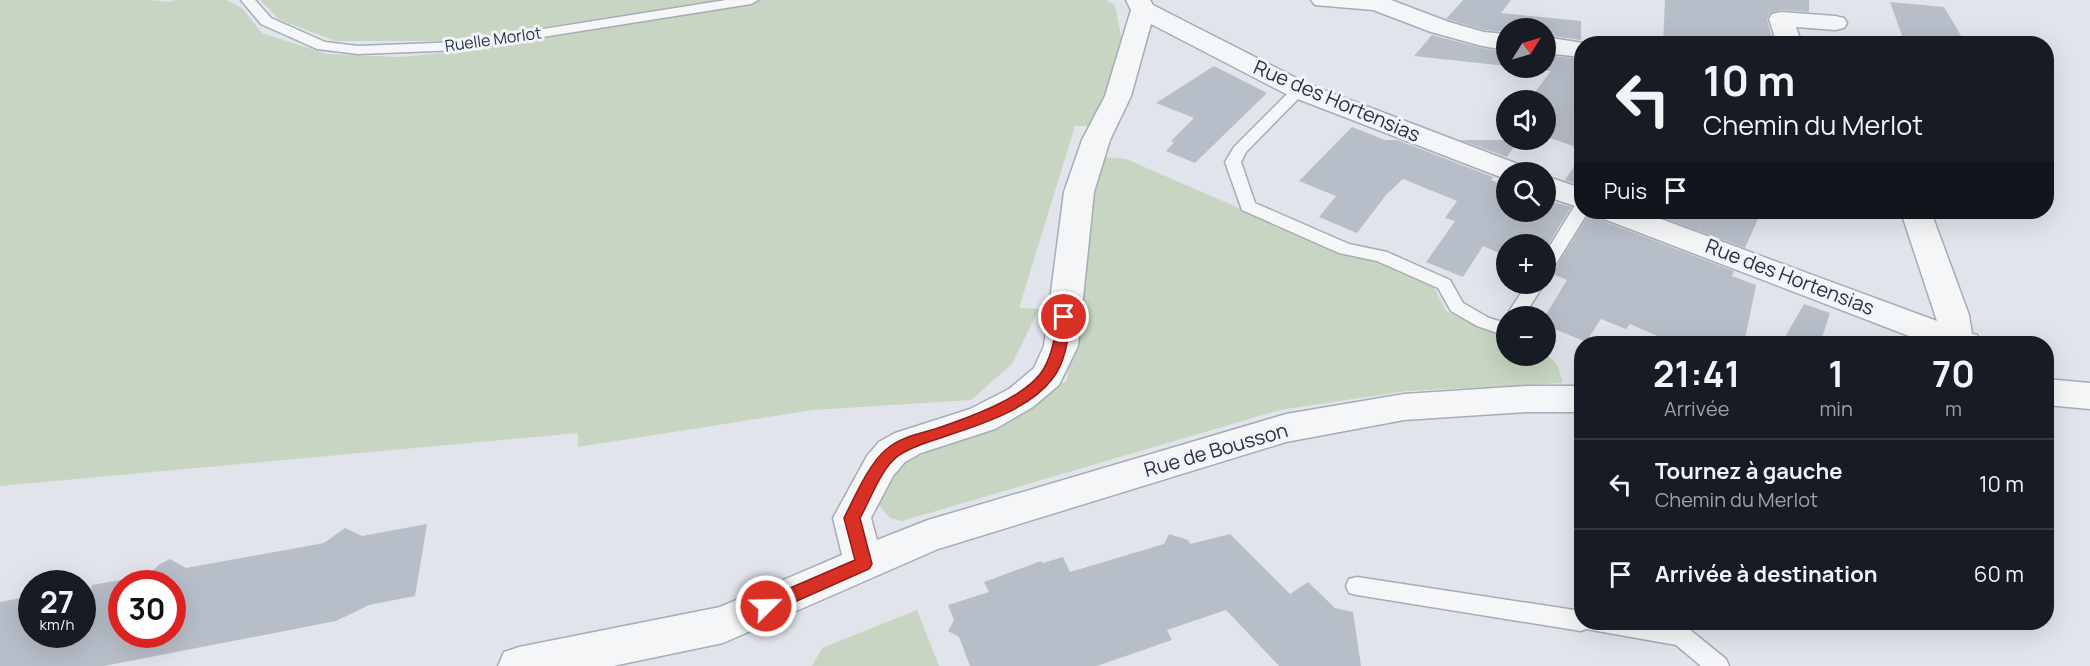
<!DOCTYPE html>
<html lang="fr">
<head>
<meta charset="utf-8">
<style>
  :root { --surface:#171b24; --page:#20242c; --text:#f1f3f6; --muted:#9ea1a6; --line:#363941 }
  body { margin:0; font-family:Manrope,sans-serif; background:var(--page); color:var(--text); height:100vh; display:flex; flex-direction:column; font-size:22px; white-space:nowrap }
  * { box-sizing:border-box; margin:0 }
  p { font-size:20px; color:var(--muted) }
  .icon { flex:none; width:33px; height:33px; fill:none; stroke:currentColor; stroke-width:2; stroke-linecap:round; stroke-linejoin:round }
  .map { position:relative; flex:1; overflow:hidden }
  .side { position:absolute; left:1574px; top:336px; width:480px; height:294px; display:flex; flex-direction:column; background:var(--surface); border-radius:24px; box-shadow:0 6px 24px #0002 }
  .side>* { flex:none }
  .banner { position:absolute; left:1574px; top:36px; width:480px; height:183px; border-radius:24px; box-shadow:0 6px 24px #0002; background:#171b24; color:var(--text); overflow:hidden }
  .needle { width:39px; rotate:53deg }
  .controls { position:absolute; left:1496px; top:18px; display:grid; gap:12px }
  .controls a { display:grid; place-items:center; width:60px; height:60px; border-radius:50%; background:var(--surface); box-shadow:0 6px 24px #0002; font-size:30px }
  .speed { position:absolute; left:18px; top:570px; display:flex; gap:12px; font-size:30px; font-weight:700; text-align:center }
  .speed>* { display:grid; place-content:center; width:78px; height:78px; border-radius:50%; background:var(--surface); box-shadow:0 6px 24px #0002; line-height:1 }
  .speed small { font-size:15px; font-weight:400 }
  .speed .limit { border:9px solid #d22; background:#fff; color:#111 }
  .pin { position:absolute; display:grid; place-items:center; width:51px; height:51px; color:#fff; margin:-26px; border:3px solid #fff; border-radius:50%; box-shadow:0 2px 6px #0007 }
  .me { position:absolute; width:66px; margin:-33px; rotate:67deg; stroke-linejoin:round; filter:drop-shadow(0 0 4px #0008) }
  .turn { display:flex; align-items:center; gap:21px; height:126px; padding:0 30px; font-size:27px }
  .turn .icon { width:78px; height:78px; stroke-width:2.5 }
  .turn b { display:block; font-size:42px; line-height:51px }
  .then { display:flex; align-items:center; height:57px; padding:0 30px; background:#0003; gap:12px; font-size:22px }
  .eta { display:flex; justify-content:space-evenly; align-items:center; height:102px; text-align:center }
  .eta b { font-size:36px; font-weight:700; line-height:42px }
  ul { padding:0; list-style:none }
  li { display:flex; align-items:center; gap:18px; height:90px; padding:0 30px; border-top:2px solid var(--line) }
  li div { flex:1 }
  li b { display:block; font-size:22px }
  li em { font-style:normal }
  .map>svg:first-child { display:block }
</style>
</head>
<body>
<div class="map">
<svg width="2090" height="666" viewBox="0 0 2090 666">
  <rect width="100%" height="100%" fill="#e1e5eb"/>
  <!-- green -->
  <path fill="#c7d5c2" d="M 0,0 L 149,0 L 170,2 L 175,0 L 226,0 L 242,8 L 262,33 L 327,54 L 399,57 L 455,52 L 693,11 L 688,5 L 453,41 L 335,41 L 280,20 L 260,0 L 1106,0 L 1115,5 L 1123,47 L 1099,126 L 1075,126 L 1019,308 L 1039,309 L 1012,364 L 971,400 L 813,410 L 578,447 L 578,433 L 0,486 Z
    M 1104,157 L 1126,159 L 1351,257 L 1385,262 L 1432,283 L 1446,311 L 1499,336 L 1506,337 L 1506,356 L 1545,356 L 1545,352 L 1558,366 L 1563,383 L 1406,391 L 1280,410 L 902,521 L 890,518 L 874,499 L 899,464 L 1028,411 L 1067,380 L 1089,181 Z
    M 917,610 L 939,666 L 812,666 L 822,648 Z"/>
  <!-- building -->
  <path fill="#b8bec8" fill-rule="evenodd" d="M 1463,0 L 1511,0 L 1501,13 L 1581,21 L 1581,40 L 1545,35 L 1545,28 L 1506,28 L 1506,32 L 1484,30 L 1446,19 Z
    M 1665,0 L 1809,0 L 1809,12 L 1781,10 L 1770,13 L 1767,20 L 1774,44 L 1663,44 Z
    M 1890,2 L 1944,7 L 1966,44 L 1905,44 Z
    M 1432,35 L 1482,48 L 1506,52 L 1506,66 L 1414,56 Z
    M 1545,55 L 1581,59 L 1581,149 L 1545,136 L 1545,100 L 1529,100 L 1551,71 L 1521,68 L 1545,68 Z
    M 1214,66 L 1267,93 L 1195,163 L 1166,151 L 1174,142 L 1171,141 L 1194,118 L 1156,103 Z
    M 1352,127 L 1385,140 L 1397,140 L 1493,177 L 1491,180 L 1506,186 L 1506,212 L 1545,212 L 1545,200 L 1571,207 L 1545,250 L 1545,244 L 1506,244 L 1506,256 L 1483,246 L 1463,277 L 1426,262 L 1455,221 L 1445,218 L 1457,201 L 1403,179 L 1386,195 L 1357,233 L 1319,217 L 1336,196 L 1299,181 Z
    M 1460,140 L 1519,140 L 1507,157 Z
    M 1581,156 L 1581,186 L 1565,180 Z
    M 1590,212 L 1597,212 L 1603,221 L 1734,271 L 1732,276 L 1756,285 L 1744,344 L 1676,344 L 1630,324 L 1626,329 L 1601,319 L 1586,342 L 1545,325 L 1545,316 L 1567,280 L 1552,274 Z
    M 1647,212 L 1761,212 L 1745,248 Z
    M 1804,304 L 1830,313 L 1820,344 L 1781,344 Z
    M 427,524 L 415,596 L 369,605 L 336,621 L 104,666 L 0,666 L 0,602 L 32,596 L 32,634 L 82,634 L 82,594 L 90,593 L 92,585 L 148,575 L 160,564 L 170,559 L 186,568 L 324,543 L 345,528 L 362,536 ZM 122,584 L 172,584 L 172,634 L 122,634 Z
    M 1169,534 L 1188,540 L 1190,544 L 1230,534 L 1290,594 L 1308,582 L 1335,608 L 1353,612 L 1361,666 L 1279,666 L 1226,610 L 1167,630 L 1172,640 L 1097,666 L 970,666 L 959,637 L 948,631 L 954,620 L 948,605 L 989,592 L 984,582 L 1041,561 L 1043,563 L 1063,557 L 1070,572 L 1164,544 Z"/>
  <g fill="none" stroke-linecap="round" stroke-linejoin="round">
    <defs>
      <path id="service" d="M 241,0 L 255,0 L 271,18 L 325,42 L 358,46 L 461,42 L 726,0 L 758,0 L 751,4 L 461,50 L 358,54 L 317,49 L 261,24 Z
        M 1299,86 L 1306,90 L 1304,93 L 1246,152 L 1241,162 L 1255,203 L 1349,244 L 1387,252 L 1450,280 L 1463,303 L 1489,318 L 1506,323 L 1506,336 L 1477,326 L 1451,311 L 1438,288 L 1377,261 L 1339,253 L 1242,210 L 1225,162 L 1234,147 L 1294,87 Z
        M 1581,204 L 1581,212 L 1588,212 L 1551,272 L 1545,274 L 1545,254 L 1575,205 Z
        M 1527,284 L 1544,284 L 1524,316 L 1506,316 Z
        M 1357,577 L 1581,611 L 1581,622 L 1660,622 L 1681,626 L 1689,629 L 1726,659 L 1729,666 L 1701,666 L 1676,645 L 1586,629 L 1581,631 L 1357,595 L 1349,593 L 1346,586 L 1349,579 Z"/>
      <path id="minor" d="M 1126,0 L 1150,0 L 1153,5 L 1308,84 L 1523,166 L 1527,172 L 1506,172 L 1506,179 L 1503,178 L 1290,96 L 1151,24 L 1131,96 L 1110,140 L 1094,192 L 1078,346 L 1059,385 L 1033,407 L 995,429 L 921,453 L 905,462 L 893,476 L 871,518 L 877,540 L 928,520 L 1286,414 L 1404,394 L 1527,386 L 1581,386 L 1581,412 L 1527,412 L 1404,420 L 1286,442 L 938,549 L 723,643 L 613,666 L 498,666 L 504,652 L 519,647 L 720,607 L 842,555 L 833,518 L 867,456 L 879,442 L 895,433 L 970,409 L 1009,389 L 1034,368 L 1044,346 L 1064,192 L 1082,140 L 1105,96 L 1131,10 Z
        M 1311,0 L 1391,0 L 1449,22 L 1484,32 L 1506,34 L 1506,50 L 1482,46 L 1431,32 L 1373,10 L 1315,5 Z
        M 1781,12 L 1835,16 L 1844,18 L 1847,23 L 1844,28 L 1835,30 L 1796,27 L 1802,44 L 1777,44 L 1769,19 L 1772,14 Z
        M 1545,37 L 1589,44 L 1581,44 L 1581,57 L 1545,53 Z
        M 1545,176 L 1581,188 L 1581,208 L 1545,196 Z
        M 1599,212 L 1642,212 L 1937,321 L 1901,212 L 1931,212 L 1969,315 L 1972,334 L 1977,335 L 1981,344 L 1930,344 L 1604,219 Z
        M 2046,379 L 2090,383 L 2090,409 L 2046,405 Z"/>
    </defs>
    <!-- service casing -->
    <use href="#service" stroke="#a6acb5" stroke-width="3"/>
    <!-- minor casing -->
    <use href="#minor" stroke="#a6acb5" stroke-width="3"/>
    <!-- service -->
    <use href="#service" fill="#f4f6f8" fill-rule="evenodd"/>
    <!-- minor -->
    <use href="#minor" fill="#f4f6f8" fill-rule="evenodd"/>
  </g>
  <!-- route -->
  <path fill="#d93025" stroke="#8d1f18" stroke-width="1.5" d="M 1064,313 L 1071,317 C 1068,338 1066,361 1053,378 C 1031,408 983,424 949,435 C 933,441 913,445 898,456 C 880,470 871,499 860,518 L 872,564 L 869,569 L 772,612 L 766,614 L 760,612 L 758,606 L 760,601 L 855,560 L 844,518 C 854,498 870,461 888,448 C 901,437 919,434 935,429 C 965,419 1026,398 1043,370 C 1053,353 1055,336 1057,317 Z"/>
  <g text-anchor="middle" stroke-width="6" stroke-linejoin="round" paint-order="stroke">
    <!-- far-street labels -->
    <g font-size="16" fill="#293243" stroke="#f1f4f8">
      <text transform="translate(493 39) rotate(-8)" y="6">Ruelle Morlot</text>
    </g>
    <!-- street labels -->
    <g font-size="20" fill="#293243" stroke="#f1f4f8">
      <text transform="translate(1337 101) rotate(23)" y="7">Rue des Hortensias</text>
      <text transform="translate(1790 277) rotate(21)" y="7">Rue des Hortensias</text>
      <text transform="translate(1216 450) rotate(-16)" y="7">Rue de Bousson</text>
    </g>
  </g>
</svg>
<div class="controls">
<a><svg class="needle" viewBox="-14 -14 28 28"><path d="M0-13l5 13h-10z" fill="#e53935"/><path d="M0 13l5-13h-10z" fill="#9ea1a6"/></svg></a>
<a><svg class="icon" aria-label="sound" viewBox="0 0 24 24"><path d="M4 9h4l5-4v14l-5-4H4zM17 9q2 3 0 6"/></svg></a>
<a><svg class="icon" aria-label="search" viewBox="0 0 24 24"><circle cx="10" cy="10" r="6"/><path d="M15 15l6 6"/></svg></a>
<a>+</a>
<a>−</a>
</div>
<div class="speed"><div>27<small>km/h</small></div><div class="limit">30</div></div>
<div class="pin" style="left:1064px;top:317px;background:#d93025"><svg class="icon" aria-label="arrive" viewBox="0 0 24 24"><path d="M6 21V4h12l-3 4 3 4H6"/></svg></div>
<svg class="me" style="left:766px;top:606px" viewBox="-20 -20 40 40"><circle r="17" fill="#d93025" stroke="#fff" stroke-width="3"/><path d="M0-11L8 9 0 5-8 9z" fill="#fff"/></svg>
<div class="banner">
<div class="turn"><svg class="icon" aria-label="left" viewBox="0 0 24 24"><path d="M17 20v-9H6M10 6l-5 5 5 5"/></svg><div><b>10 m</b>Chemin du Merlot</div></div>
<div class="then">Puis<svg class="icon" aria-label="arrive" viewBox="0 0 24 24"><path d="M6 21V4h12l-3 4 3 4H6"/></svg></div>
</div>
<section class="side">
<div class="eta">
<div><b>21:41</b><p>Arrivée</p></div>
<div><b>1</b><p>min</p></div>
<div><b>70</b><p>m</p></div>
</div>
<ul>
<li><svg class="icon" aria-label="left" viewBox="0 0 24 24"><path d="M17 20v-9H6M10 6l-5 5 5 5"/></svg><div><b>Tournez à gauche</b><p>Chemin du Merlot</p></div><em>10 m</em></li>
<li><svg class="icon" aria-label="arrive" viewBox="0 0 24 24"><path d="M6 21V4h12l-3 4 3 4H6"/></svg><div><b>Arrivée à destination</b></div><em>60 m</em></li>
</ul>
</section>
</div>
</body>
</html>
